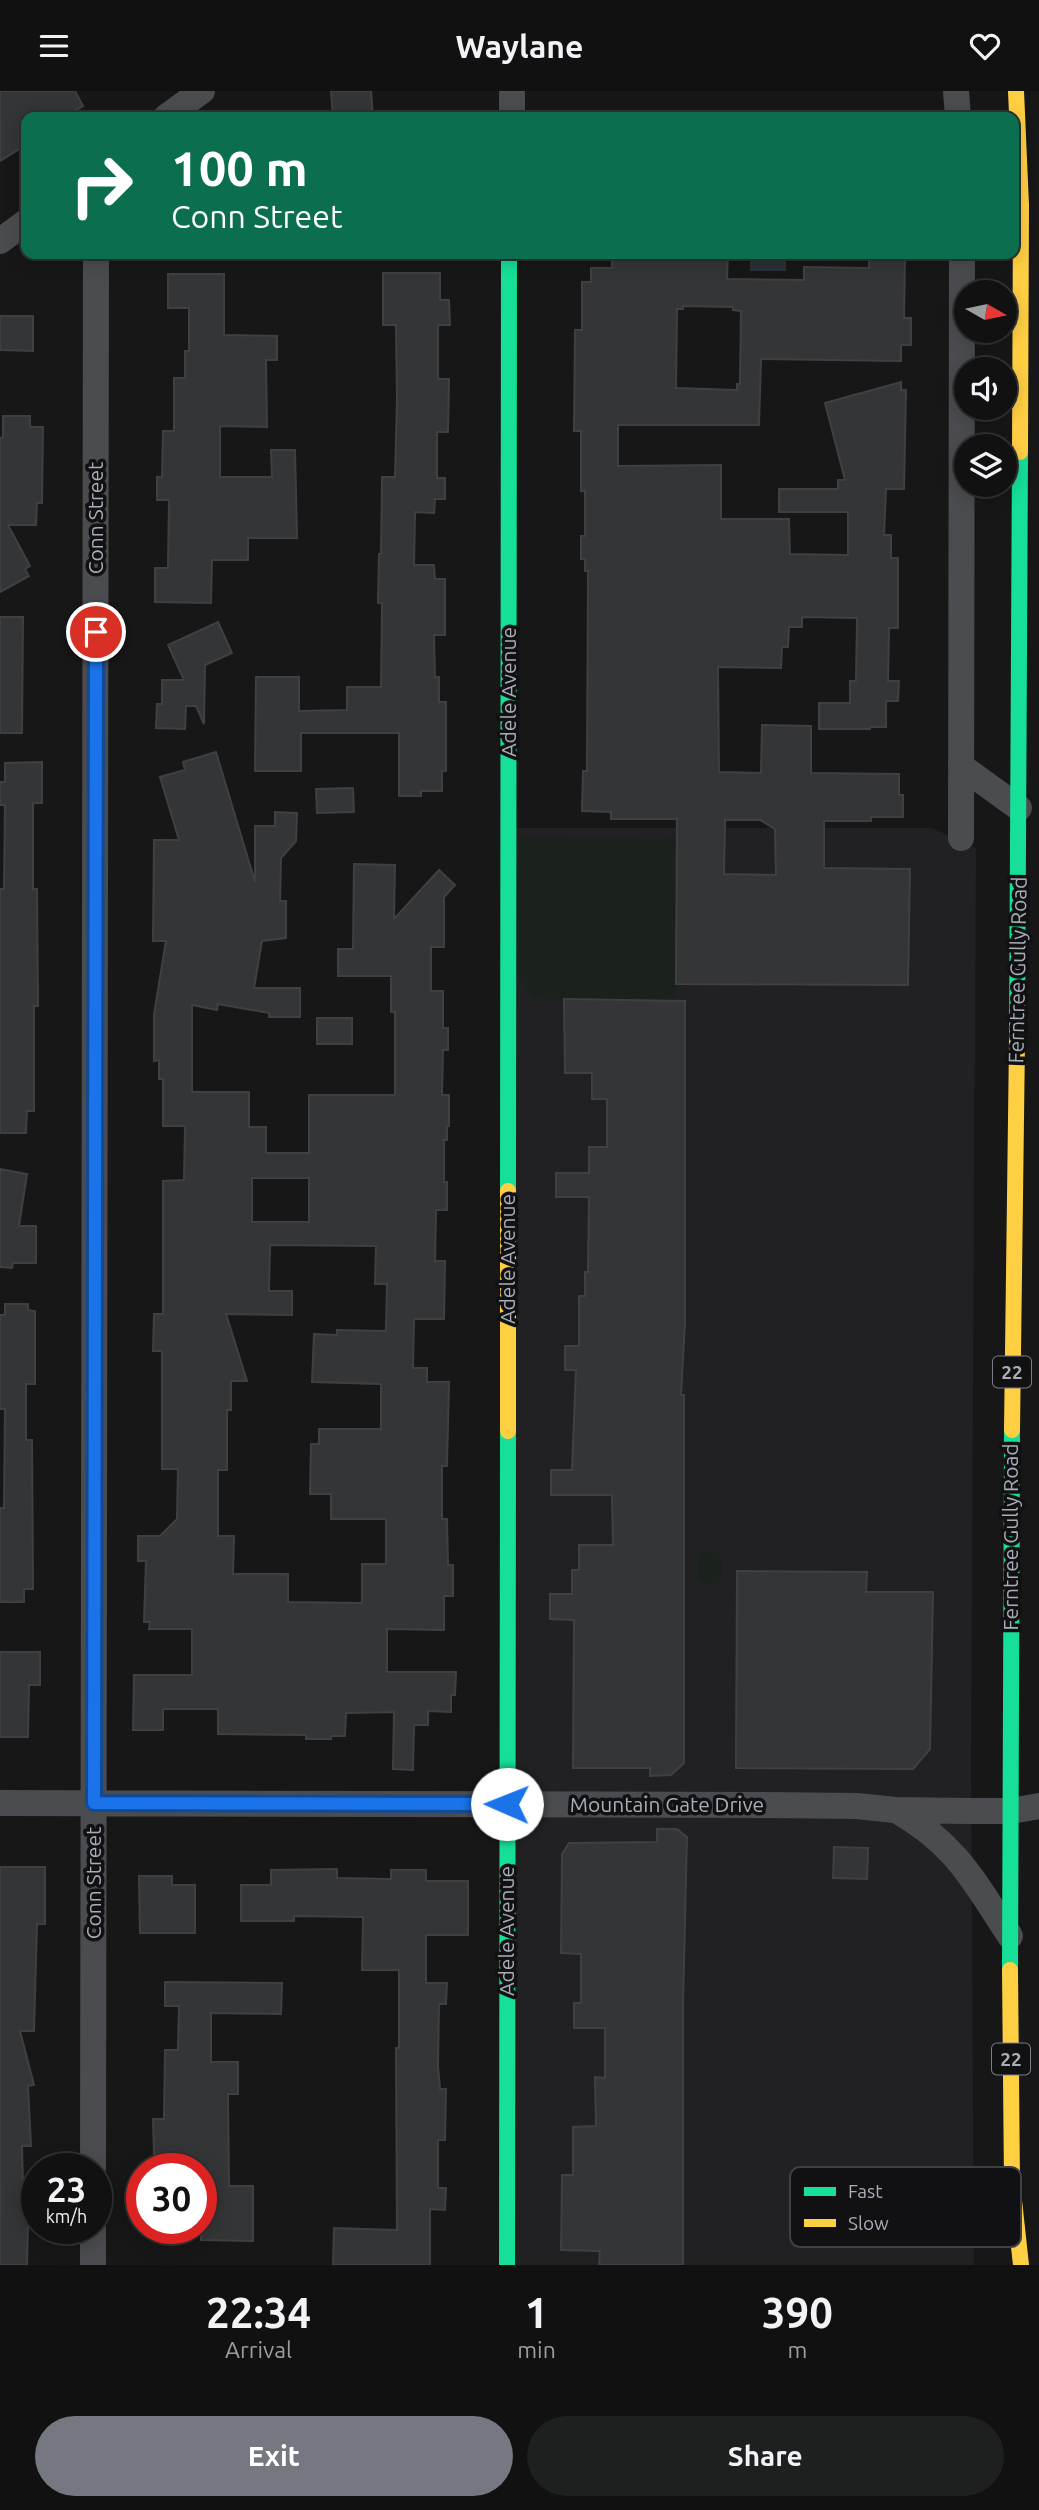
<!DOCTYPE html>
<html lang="en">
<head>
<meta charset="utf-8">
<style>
  :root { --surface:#111; --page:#1e1f1f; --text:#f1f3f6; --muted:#9c9d9f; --line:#303131; --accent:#757880 }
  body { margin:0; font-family:Ubuntu,sans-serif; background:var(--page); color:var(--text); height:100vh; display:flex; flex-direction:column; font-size:26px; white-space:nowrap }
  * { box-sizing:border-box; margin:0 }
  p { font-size:23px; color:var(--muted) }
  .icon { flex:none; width:38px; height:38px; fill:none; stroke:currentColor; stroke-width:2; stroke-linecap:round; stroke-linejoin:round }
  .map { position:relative; height:2174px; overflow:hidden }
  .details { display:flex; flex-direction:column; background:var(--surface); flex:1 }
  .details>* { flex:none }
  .guide { position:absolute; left:21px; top:21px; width:998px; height:147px; border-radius:14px; box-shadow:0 4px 18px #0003,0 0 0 2px var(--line); background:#0b6e4f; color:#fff; overflow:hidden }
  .needle { width:46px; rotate:99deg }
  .fabs { position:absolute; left:954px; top:189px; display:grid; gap:14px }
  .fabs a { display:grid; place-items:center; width:63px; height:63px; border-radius:50%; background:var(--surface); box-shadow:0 4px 18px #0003,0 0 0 2px var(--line); font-size:35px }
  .speed { position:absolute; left:21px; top:2062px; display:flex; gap:14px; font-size:35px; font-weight:700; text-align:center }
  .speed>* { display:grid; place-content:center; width:91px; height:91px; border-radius:50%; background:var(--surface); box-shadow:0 4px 18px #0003,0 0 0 2px var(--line); line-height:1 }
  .speed small { font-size:18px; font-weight:400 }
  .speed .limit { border:10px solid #d22; background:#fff; color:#111 }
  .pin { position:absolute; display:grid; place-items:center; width:60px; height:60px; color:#fff; margin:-30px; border:4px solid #fff; border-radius:50%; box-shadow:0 2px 7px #0007 }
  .me { position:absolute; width:77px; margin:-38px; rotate:271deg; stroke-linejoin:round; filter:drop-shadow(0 0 5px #0008) }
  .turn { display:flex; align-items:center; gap:24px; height:147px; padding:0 35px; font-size:32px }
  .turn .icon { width:91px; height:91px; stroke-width:2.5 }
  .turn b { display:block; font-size:49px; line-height:60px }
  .eta { display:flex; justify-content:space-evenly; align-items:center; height:119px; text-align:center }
  .eta b { font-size:42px; font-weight:700; line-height:49px }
  .action { display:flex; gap:14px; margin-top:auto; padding:14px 35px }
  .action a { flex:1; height:80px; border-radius:42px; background:var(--accent); color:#fff; font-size:28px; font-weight:700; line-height:80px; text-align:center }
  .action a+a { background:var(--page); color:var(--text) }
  header { display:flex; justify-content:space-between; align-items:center; height:91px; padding:0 35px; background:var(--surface); font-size:32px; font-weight:700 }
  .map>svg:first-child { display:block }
</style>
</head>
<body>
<header><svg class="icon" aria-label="menu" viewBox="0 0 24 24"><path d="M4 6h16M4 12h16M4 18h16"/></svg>Waylane<svg class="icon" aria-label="heart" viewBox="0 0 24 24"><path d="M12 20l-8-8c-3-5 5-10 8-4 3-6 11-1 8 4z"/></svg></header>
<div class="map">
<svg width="1039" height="2174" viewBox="0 0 1039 2174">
  <rect width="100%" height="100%" fill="#171717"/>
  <!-- built -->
  <path fill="#212124" d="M 509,737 L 932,737 L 976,757 L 971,1672 L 974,2174 L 507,2174 Z"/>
  <!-- green -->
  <path fill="#1b211c" d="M 509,747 L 677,748 L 675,910 L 533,907 L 509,871 Z
    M 708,1460 L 717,1462 C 725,1470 724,1485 715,1493 L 705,1493 L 699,1486 C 698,1475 695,1464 708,1460 Z"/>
  <!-- water -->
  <path fill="#2a3239" d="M 750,163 L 786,163 L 786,180 L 750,180 Z"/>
  <!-- building -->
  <path fill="#343537" stroke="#3f4043" stroke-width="2" fill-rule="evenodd" d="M 0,0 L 75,0 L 83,15 L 64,26 L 26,26 L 26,54 L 0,70 Z
    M 331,0 L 371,0 L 373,26 L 333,26 Z
    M 701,163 L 728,163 L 727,188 L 804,189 L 804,176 L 869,177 L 869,163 L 905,163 L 904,227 L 911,227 L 911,254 L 901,254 L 901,270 L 761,268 L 759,334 L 618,334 L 618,375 L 721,374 L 721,428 L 789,428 L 790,463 L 848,464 L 848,421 L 779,421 L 779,398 L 838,398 L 838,389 L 845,389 L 825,312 L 901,291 L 901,299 L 906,299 L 904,398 L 886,398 L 884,444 L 891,444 L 891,467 L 898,467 L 898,537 L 889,537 L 888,590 L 899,590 L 898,610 L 886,610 L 886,636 L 870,636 L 870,638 L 819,638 L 819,612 L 850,612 L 850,590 L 856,590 L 857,527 L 802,526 L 802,536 L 789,536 L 788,556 L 782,556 L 781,577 L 718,576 L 719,681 L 761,682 L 762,634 L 811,635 L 811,682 L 899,683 L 899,704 L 903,704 L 903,726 L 871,726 L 871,730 L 824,730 L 824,777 L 910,778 L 908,894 L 676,893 L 677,728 L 611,728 L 611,721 L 582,720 L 583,680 L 587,680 L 588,480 L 585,480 L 585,468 L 581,468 L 581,445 L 585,445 L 585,400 L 581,400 L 581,340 L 574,340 L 575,239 L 582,239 L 582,191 L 591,191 L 591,177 L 612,177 L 612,167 L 701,168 ZM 683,215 L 733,216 L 733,219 L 741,220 L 740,293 L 737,293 L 737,299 L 676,297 L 677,218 L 683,218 ZM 725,729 L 760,729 L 775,738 L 776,784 L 724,783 Z
    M 383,182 L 440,182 L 440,209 L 449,209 L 450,234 L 438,234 L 438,288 L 449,288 L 448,341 L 437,341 L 437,387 L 445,387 L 445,408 L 435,408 L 434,422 L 415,421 L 414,474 L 434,474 L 435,488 L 445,488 L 445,544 L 434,544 L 435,586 L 439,586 L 439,611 L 446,611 L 446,680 L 442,680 L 442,700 L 421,700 L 421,705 L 399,705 L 399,642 L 301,642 L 301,680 L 255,680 L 256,586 L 299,586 L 299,620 L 347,619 L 347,596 L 381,596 L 382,512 L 378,512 L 379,463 L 381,463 L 382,386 L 395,386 L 397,308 L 396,234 L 383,234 Z
    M 168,183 L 224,183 L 224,244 L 277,245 L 277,269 L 266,269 L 267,336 L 220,335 L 220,386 L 272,386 L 271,359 L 295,359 L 297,447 L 248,447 L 248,469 L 212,469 L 211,512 L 155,511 L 155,477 L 168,477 L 169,409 L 157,409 L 157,386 L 162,386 L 163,340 L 174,340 L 174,287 L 185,287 L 185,260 L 189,260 L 189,217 L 168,217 Z
    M 0,225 L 33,225 L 33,260 L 0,259 Z
    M 3,325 L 30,325 L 30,336 L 43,336 L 42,412 L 37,412 L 36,434 L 8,434 L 30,475 L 25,478 L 29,485 L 0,501 L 0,347 L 3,346 Z
    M 0,526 L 23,526 L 22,642 L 0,642 Z
    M 218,531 L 232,562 L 205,574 L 204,633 L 196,615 L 186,615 L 185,638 L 156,637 L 157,613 L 162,613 L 162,589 L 184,589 L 168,554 Z
    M 216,661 L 255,791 L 255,735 L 275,735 L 275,721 L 297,722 L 296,750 L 281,767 L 280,810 L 286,810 L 286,847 L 262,850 L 254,897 L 300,897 L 300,926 L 269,926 L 269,922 L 218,913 L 217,919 L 192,914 L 192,1001 L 249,1001 L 249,1036 L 266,1036 L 266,1062 L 309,1062 L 309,1004 L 395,1004 L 395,921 L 391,921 L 391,885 L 338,885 L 338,858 L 353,858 L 354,773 L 395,774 L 394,828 L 439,779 L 455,794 L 444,806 L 444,856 L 431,856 L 431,900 L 443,900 L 443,937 L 448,937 L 448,959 L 443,959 L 442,1004 L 449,1004 L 449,1035 L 447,1035 L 447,1049 L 444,1049 L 444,1091 L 447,1091 L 447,1119 L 436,1119 L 435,1170 L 445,1170 L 444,1228 L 414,1228 L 413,1277 L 427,1277 L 427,1291 L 449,1291 L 447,1375 L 442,1375 L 442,1428 L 447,1428 L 448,1474 L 453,1474 L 453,1505 L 444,1505 L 444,1539 L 387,1538 L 387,1581 L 456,1581 L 455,1604 L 451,1604 L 451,1621 L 428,1620 L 428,1634 L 414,1634 L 413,1679 L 393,1678 L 394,1621 L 346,1622 L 345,1645 L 331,1645 L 331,1648 L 306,1648 L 306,1644 L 218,1643 L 218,1618 L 163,1618 L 163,1639 L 133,1639 L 134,1584 L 192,1584 L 192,1538 L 149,1538 L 150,1531 L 144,1531 L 146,1470 L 138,1470 L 138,1445 L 160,1445 L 177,1428 L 178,1378 L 162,1378 L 162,1260 L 153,1260 L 154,1223 L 163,1223 L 163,1090 L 184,1089 L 185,1035 L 163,1035 L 163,988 L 159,988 L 159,969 L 154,970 L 154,923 L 166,850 L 153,850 L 154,749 L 179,749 L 160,686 L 185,679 L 183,671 ZM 252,1087 L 309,1087 L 309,1131 L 252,1131 ZM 270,1154 L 376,1155 L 375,1193 L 387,1193 L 386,1240 L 337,1239 L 337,1244 L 314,1243 L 312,1291 L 381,1293 L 381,1338 L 319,1338 L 319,1353 L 311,1353 L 310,1403 L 331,1403 L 331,1428 L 386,1428 L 386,1473 L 362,1473 L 362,1512 L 288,1511 L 288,1483 L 233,1483 L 234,1445 L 218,1445 L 218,1379 L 227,1379 L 227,1319 L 231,1319 L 231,1290 L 247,1290 L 226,1223 L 292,1224 L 292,1200 L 269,1200 Z
    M 42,671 L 42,712 L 33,712 L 33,798 L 37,798 L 38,915 L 34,915 L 34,1020 L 27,1020 L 26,1042 L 0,1042 L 0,798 L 4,798 L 5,714 L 0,714 L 0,691 L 5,691 L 5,672 Z
    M 353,697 L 354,721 L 317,722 L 316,698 Z
    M 564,908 L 685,910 L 685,1231 L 681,1304 L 684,1304 L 684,1672 L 671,1684 L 650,1685 L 650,1677 L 573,1677 L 574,1529 L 550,1528 L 550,1503 L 572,1503 L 572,1479 L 579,1479 L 579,1454 L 613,1454 L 612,1404 L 551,1404 L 551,1379 L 572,1379 L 576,1279 L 565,1279 L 565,1255 L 579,1255 L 579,1205 L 585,1205 L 585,1181 L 588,1181 L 589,1106 L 556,1106 L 556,1082 L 589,1082 L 589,1056 L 607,1056 L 607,1008 L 592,1008 L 592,982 L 565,982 Z
    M 317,927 L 352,927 L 352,953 L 317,953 Z
    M 0,1078 L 27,1083 L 19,1135 L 36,1135 L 36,1172 L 13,1172 L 12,1177 L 0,1176 Z
    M 5,1213 L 28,1213 L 28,1219 L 35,1220 L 35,1293 L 26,1293 L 26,1349 L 32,1349 L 33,1498 L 24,1498 L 24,1511 L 0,1511 L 0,1417 L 4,1417 L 5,1318 L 0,1318 L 0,1224 L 5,1224 Z
    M 737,1480 L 867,1481 L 866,1501 L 933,1501 L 930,1658 L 913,1678 L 736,1677 Z
    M 0,1561 L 40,1561 L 40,1594 L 29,1594 L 28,1646 L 0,1646 Z
    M 657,1738 L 677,1738 L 687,1746 L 683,1912 L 683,2174 L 599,2174 L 600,2160 L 561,2159 L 562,2084 L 573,2084 L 573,2036 L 596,2035 L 595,1986 L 605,1987 L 605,1937 L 574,1937 L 574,1912 L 581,1912 L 581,1863 L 561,1862 L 562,1763 L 569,1752 L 657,1751 Z
    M 834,1756 L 868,1757 L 867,1788 L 833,1787 Z
    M 0,1776 L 45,1776 L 45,1833 L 37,1833 L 34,1940 L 20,1940 L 34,1994 L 28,1995 L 31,2055 L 22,2055 L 23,2096 L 31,2096 L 31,2133 L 28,2133 L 27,2174 L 0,2174 Z
    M 337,1778 L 337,1787 L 391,1788 L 391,1779 L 426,1779 L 426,1790 L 468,1790 L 468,1844 L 426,1844 L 426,1892 L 447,1892 L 446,1913 L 439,1913 L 438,1975 L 440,1998 L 446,1998 L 445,2049 L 438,2049 L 438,2097 L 446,2097 L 445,2119 L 430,2118 L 430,2174 L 333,2174 L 334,2137 L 397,2139 L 396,1957 L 399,1957 L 399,1879 L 362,1879 L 363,1826 L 294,1825 L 294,1830 L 241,1830 L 241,1794 L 271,1794 L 271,1779 Z
    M 139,1785 L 172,1785 L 172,1794 L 195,1794 L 195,1842 L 140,1842 Z
    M 165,1891 L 282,1892 L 281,1923 L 211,1922 L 211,1971 L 238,1971 L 238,2003 L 228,2003 L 229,2095 L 253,2095 L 253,2150 L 201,2149 L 201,2077 L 191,2077 L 190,2072 L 174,2072 L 174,2062 L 154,2063 L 153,2028 L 164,2028 L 165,1959 L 178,1959 L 179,1915 L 165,1915 Z"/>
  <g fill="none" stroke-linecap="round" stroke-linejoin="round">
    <!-- street -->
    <path stroke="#4b4c50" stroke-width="26" d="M 956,0 L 958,26
      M 166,26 L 202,0
      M 512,26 L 512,0
      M 0,150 L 26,131
      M 961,675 L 1019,717
      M 961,747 L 962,163
      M 0,1712 L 765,1714 L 857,1715 L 895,1719 L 970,1720 L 1011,1720 L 1039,1715
      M 896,1719 C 957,1754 973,1789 1010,1845
      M 93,2077 L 96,163
      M 93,2174 L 93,2137"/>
    <!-- fast -->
    <path stroke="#16e098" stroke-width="16" d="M 1017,950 L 1020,361
      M 508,1100 L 509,163
      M 1010,1879 L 1012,1339
      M 507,2174 L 508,1340"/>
    <!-- slow -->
    <path stroke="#ffcf43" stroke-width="16" d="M 1016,0 L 1021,114 L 1020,361
      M 1012,1339 L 1017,950
      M 508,1340 L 508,1100
      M 1010,1879 L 1012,2091 L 1021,2174"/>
  </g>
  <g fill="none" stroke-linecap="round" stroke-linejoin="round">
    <defs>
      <path id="route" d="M 96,541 L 94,1712 L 507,1713"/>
    </defs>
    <!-- route casing -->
    <use href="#route" stroke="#114b97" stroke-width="18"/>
    <!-- route -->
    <use href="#route" stroke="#1a73e8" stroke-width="12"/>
  </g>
  <g text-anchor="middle" stroke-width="7" stroke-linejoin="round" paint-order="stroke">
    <!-- shield labels -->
    <g fill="#111113" stroke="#7b7e86" stroke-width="2">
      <rect x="993" y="1265.5" width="38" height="31" rx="5"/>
      <rect x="992" y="1952.5" width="38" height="31" rx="5"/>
    </g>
    <g font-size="19" font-weight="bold" fill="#a8adb8">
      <text x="1012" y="1288">22</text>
      <text x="1011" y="1975">22</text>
    </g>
    <!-- street labels -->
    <g font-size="21" fill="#a8adb8" stroke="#111113">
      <text transform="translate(96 427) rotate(-90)" y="7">Conn Street</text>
      <text transform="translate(509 601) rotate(-90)" y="7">Adele Avenue</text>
      <text transform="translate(1018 879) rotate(-89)" y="7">Ferntree Gully Road</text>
      <text transform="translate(508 1168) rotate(-90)" y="7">Adele Avenue</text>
      <text transform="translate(1011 1446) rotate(-90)" y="7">Ferntree Gully Road</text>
      <text x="667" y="1721">Mountain Gate Drive</text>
      <text transform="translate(94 1792) rotate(-90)" y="7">Conn Street</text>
      <text transform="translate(507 1840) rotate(-90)" y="7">Adele Avenue</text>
    </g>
  </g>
  <!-- legend -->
  <rect x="790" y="2076" width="231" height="80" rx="10" fill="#111113" stroke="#3e4045" stroke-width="2"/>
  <rect x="804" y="2096" width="32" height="9" fill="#16e098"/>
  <rect x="804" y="2128" width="32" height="8" fill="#ffcf43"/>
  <g font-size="19" fill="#a8adb8">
    <text x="848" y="2107">Fast</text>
    <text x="848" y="2139">Slow</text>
  </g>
</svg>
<div class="fabs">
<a><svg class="needle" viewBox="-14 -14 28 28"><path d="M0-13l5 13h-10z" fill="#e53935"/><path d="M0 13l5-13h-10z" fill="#9c9d9f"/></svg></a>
<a><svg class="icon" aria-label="sound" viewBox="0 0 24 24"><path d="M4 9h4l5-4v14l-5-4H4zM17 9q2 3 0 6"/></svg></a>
<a><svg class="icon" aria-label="layers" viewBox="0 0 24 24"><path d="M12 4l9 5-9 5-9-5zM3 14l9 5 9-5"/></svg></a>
</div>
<div class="speed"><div>23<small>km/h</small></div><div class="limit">30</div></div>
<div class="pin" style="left:96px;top:541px;background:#d93025"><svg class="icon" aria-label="arrive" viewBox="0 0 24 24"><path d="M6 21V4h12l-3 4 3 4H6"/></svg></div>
<svg class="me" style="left:507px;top:1713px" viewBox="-20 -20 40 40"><circle r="19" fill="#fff"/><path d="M0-13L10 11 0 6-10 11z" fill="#1a73e8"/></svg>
<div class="guide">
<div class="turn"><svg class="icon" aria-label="right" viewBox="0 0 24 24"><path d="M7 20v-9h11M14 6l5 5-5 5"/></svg><div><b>100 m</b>Conn Street</div></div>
</div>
</div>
<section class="details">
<div class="eta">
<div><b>22:34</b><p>Arrival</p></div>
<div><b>1</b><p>min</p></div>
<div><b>390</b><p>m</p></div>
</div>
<div class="action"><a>Exit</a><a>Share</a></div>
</section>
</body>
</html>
